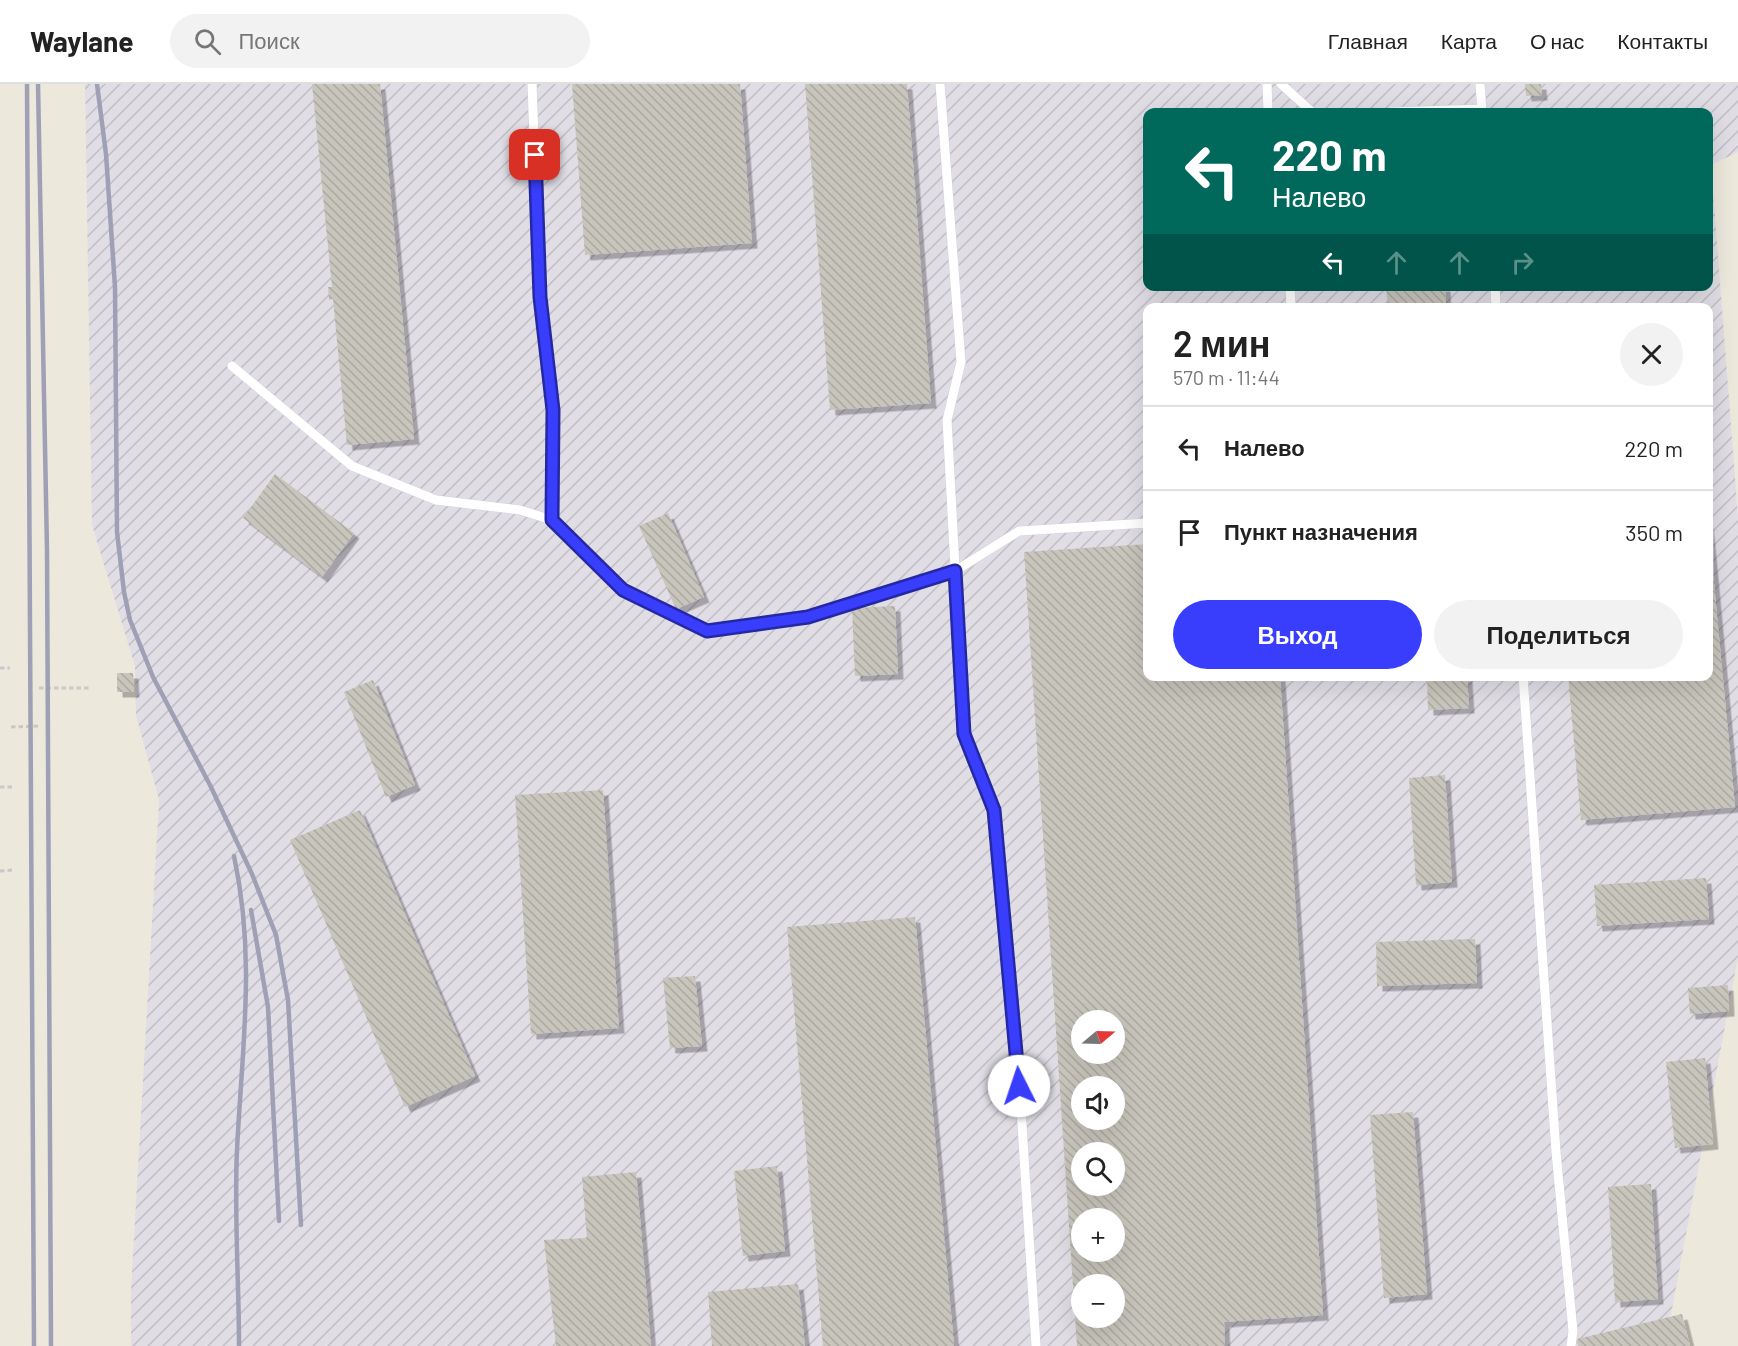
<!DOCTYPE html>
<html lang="ru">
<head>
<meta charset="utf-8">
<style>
  :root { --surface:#fff; --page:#f2f2f2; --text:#222; --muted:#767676; --line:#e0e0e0; --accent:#393efd }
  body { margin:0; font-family:Barlow,sans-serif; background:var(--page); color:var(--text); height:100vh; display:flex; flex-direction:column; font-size:22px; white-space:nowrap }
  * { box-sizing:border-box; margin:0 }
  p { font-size:20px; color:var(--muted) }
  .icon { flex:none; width:33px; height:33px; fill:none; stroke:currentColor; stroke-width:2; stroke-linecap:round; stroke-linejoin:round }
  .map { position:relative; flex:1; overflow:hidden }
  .side { position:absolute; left:1143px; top:219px; width:570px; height:378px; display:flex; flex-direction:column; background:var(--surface); border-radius:12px; box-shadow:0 6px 24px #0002 }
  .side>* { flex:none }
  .hud { position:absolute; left:1143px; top:24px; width:570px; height:183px; border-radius:12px; box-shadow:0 6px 24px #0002; background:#00695c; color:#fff; overflow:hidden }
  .needle { width:39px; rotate:71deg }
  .controls { position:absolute; left:1071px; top:926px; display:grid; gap:12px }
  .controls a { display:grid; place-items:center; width:54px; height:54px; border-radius:50%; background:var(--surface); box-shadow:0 6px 24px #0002; font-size:30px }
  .pin { position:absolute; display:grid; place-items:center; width:51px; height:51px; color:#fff; margin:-26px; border-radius:12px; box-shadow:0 3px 9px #0006 }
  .me { position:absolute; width:66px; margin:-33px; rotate:356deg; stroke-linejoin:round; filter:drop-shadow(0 0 4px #0008) }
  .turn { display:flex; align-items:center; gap:21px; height:126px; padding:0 30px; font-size:27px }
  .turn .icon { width:78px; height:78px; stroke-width:2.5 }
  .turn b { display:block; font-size:42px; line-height:51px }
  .lanes { display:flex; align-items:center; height:57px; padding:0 30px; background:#0003; justify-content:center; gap:30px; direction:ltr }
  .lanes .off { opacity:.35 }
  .round { display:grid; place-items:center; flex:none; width:63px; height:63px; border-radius:32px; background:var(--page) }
  .overview { display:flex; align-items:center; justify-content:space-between; height:102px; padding:0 30px }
  h1 { font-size:36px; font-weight:600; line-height:45px }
  .button { display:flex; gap:12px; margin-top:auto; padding:12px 30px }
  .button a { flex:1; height:69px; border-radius:36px; background:var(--accent); color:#fff; font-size:24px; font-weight:600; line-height:69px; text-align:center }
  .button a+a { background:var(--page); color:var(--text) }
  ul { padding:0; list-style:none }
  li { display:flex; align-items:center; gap:18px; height:84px; padding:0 30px; border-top:2px solid var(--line) }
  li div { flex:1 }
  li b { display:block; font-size:22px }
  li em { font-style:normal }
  header { display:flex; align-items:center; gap:36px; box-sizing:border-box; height:84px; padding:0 30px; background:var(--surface); border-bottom:2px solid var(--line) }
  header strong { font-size:28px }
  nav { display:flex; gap:33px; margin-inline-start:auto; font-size:21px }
  .search { width:420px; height:54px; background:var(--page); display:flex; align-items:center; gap:15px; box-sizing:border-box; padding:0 21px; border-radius:33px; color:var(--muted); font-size:22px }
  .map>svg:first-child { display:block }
</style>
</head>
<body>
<header>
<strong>Waylane</strong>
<div class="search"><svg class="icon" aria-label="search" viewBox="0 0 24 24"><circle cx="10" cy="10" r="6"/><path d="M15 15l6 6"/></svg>Поиск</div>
<nav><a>Главная</a><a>Карта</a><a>О нас</a><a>Контакты</a></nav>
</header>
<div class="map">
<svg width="1738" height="1262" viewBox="0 0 1738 1262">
  <defs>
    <pattern id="industrial-furrows" width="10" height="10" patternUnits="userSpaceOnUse" patternTransform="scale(1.5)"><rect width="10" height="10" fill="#e0dde5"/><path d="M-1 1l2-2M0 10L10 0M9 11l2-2" fill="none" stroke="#c0bec5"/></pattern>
    <pattern id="building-back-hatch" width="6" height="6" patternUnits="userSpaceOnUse" patternTransform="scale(1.5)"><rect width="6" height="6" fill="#c8c5bc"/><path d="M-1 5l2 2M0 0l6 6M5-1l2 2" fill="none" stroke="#aca9a2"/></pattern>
    <filter id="shadow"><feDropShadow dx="5.5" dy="5.5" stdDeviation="0" flood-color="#0004"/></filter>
  </defs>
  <rect width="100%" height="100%" fill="#ede8dc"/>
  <!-- industrial -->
  <path fill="url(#industrial-furrows)" fill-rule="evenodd" d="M 85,0 L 1738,0 L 1738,68 L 1711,81 L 1738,432 L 1738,873 L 1665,1262 L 131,1262 L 131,1206 L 159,716 L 136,631 L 135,582 L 92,441 ZM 1148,28 L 1708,28 L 1708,202 L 1148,202 ZM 1148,224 L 1708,224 L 1708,592 L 1148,592 ZM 1082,936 L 1114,936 L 1114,969 L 1082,969 ZM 1082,1002 L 1114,1002 L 1114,1035 L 1082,1035 ZM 1082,1068 L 1114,1068 L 1114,1101 L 1082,1101 ZM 1082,1134 L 1114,1134 L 1114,1167 L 1082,1167 ZM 1082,1200 L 1114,1200 L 1114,1233 L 1082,1233 Z"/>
  <!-- building -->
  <path fill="url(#building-back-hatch)" fill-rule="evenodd" filter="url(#shadow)" d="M 312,0 L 380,0 L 414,355 L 347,361 L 333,215 L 329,216 L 328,203 L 332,203 Z
    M 572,0 L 740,0 L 752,159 L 585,171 Z
    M 805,0 L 907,0 L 931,319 L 830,326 Z
    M 1525,0 L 1541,0 L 1542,11 L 1526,12 Z
    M 1386,202 L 1445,202 L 1446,224 L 1388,224 Z
    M 275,390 L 354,449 L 322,493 L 243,434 Z
    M 668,429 L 704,513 L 676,525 L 639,442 Z
    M 1708,436 L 1735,723 L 1581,736 L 1568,592 L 1708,592 Z
    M 1148,460 L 1148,592 L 1280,592 L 1323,1231 L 1224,1238 L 1225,1262 L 1077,1262 L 1024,468 ZM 1082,936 L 1114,936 L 1114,969 L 1082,969 ZM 1082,1002 L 1114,1002 L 1114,1035 L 1082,1035 ZM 1082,1068 L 1114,1068 L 1114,1101 L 1082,1101 ZM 1082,1134 L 1114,1134 L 1114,1167 L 1082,1167 ZM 1082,1200 L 1114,1200 L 1114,1233 L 1082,1233 Z
    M 895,522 L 898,590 L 855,592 L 852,524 Z
    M 117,589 L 133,589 L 134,608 L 117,608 Z
    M 1427,592 L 1467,592 L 1469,624 L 1428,626 Z
    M 373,596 L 415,701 L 386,713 L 344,608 Z
    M 1445,691 L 1452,798 L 1416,801 L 1409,694 Z
    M 603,706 L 619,944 L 531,950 L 515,711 Z
    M 360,726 L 475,992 L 405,1023 L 290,756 Z
    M 1706,794 L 1709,835 L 1597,842 L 1594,801 Z
    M 915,833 L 954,1262 L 823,1262 L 787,843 Z
    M 1475,855 L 1477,899 L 1377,902 L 1376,858 Z
    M 695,892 L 702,962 L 670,964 L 663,894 Z
    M 1728,901 L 1729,927 L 1690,930 L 1688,904 Z
    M 1705,974 L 1713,1060 L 1675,1064 L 1666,978 Z
    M 1413,1028 L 1427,1210 L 1384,1214 L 1370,1031 Z
    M 777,1082 L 785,1167 L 743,1172 L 734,1087 Z
    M 636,1088 L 651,1262 L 556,1262 L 544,1156 L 587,1154 L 582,1093 Z
    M 1651,1100 L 1658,1215 L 1615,1218 L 1608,1103 Z
    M 798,1200 L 805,1262 L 712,1262 L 708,1208 Z
    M 1682,1230 L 1690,1262 L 1578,1262 L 1577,1255 Z"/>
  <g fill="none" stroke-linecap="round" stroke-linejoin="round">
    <defs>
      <path id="lane" d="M 532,0 L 540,213 L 553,326 L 552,436
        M 940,0 L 961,278 L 947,336 L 964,650 L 994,726 L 1018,978 L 1036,1262
        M 1267,0 L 1268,28
        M 1281,0 L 1312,28
        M 1480,0 L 1482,28
        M 1390,28 L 1482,25
        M 1290,202 L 1291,224
        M 1495,202 L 1496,224
        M 232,282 L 352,382 L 436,416 L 520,426 L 552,436 L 623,505 L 707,547 L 808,533 L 955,487 L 1019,447 L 1148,439
        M 1523,592 L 1556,1068 L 1573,1247 L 1571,1262"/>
    </defs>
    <!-- lane casing -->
    <use href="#lane" stroke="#d1d2e3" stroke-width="10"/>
    <!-- path -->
    <path stroke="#c8c8c8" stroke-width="3" stroke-dasharray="4.5 3" stroke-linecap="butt" d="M 0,584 L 10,584
      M 39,604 L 90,604
      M 11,643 L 39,642
      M 0,703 L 12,703
      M 0,787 L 13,786"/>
    <!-- lane -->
    <use href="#lane" stroke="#fff" stroke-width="9"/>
    <!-- rail -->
    <path stroke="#9f9fb5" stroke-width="4.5" d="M 27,0 L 34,1262
      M 38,0 L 47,466 L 51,1262
      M 97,0 L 106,70 L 115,203 L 117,448 L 124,508 L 130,536 L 153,593 L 210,701 L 252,790 L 276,851 L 288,916 L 301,1141
      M 234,772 C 256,874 242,963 237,1066 C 234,1131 239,1197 239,1262
      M 251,826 L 268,923 L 279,1137"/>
  </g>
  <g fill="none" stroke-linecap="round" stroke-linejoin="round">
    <defs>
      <path id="route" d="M 535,71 L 540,213 L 553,326 L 552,436 L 623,506 L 707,547 L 808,533 L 955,487 L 964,650 L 994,726 L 1019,1002"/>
    </defs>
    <!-- route casing -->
    <use href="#route" stroke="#2528a4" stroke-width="15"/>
    <!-- route -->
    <use href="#route" stroke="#393efd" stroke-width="10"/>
  </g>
</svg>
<div class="controls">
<a><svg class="needle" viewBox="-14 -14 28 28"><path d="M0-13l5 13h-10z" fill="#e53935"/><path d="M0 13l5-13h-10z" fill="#767676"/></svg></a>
<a><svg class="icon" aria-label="sound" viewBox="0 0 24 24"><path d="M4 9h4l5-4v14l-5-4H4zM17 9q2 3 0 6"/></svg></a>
<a><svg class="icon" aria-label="search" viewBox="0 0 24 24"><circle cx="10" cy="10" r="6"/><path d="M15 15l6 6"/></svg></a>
<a>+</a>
<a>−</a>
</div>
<div class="pin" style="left:535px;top:71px;background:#d93025"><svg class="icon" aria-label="arrive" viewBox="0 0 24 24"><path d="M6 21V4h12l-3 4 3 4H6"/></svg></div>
<svg class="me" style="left:1019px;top:1002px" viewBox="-20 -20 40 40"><circle r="19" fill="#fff"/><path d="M0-13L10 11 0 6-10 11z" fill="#393efd"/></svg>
<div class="hud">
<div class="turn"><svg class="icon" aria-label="left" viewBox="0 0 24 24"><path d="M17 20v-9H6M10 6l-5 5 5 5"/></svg><div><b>220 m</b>Налево</div></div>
<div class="lanes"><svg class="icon" aria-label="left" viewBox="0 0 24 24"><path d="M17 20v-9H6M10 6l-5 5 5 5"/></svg><svg class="icon off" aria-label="ahead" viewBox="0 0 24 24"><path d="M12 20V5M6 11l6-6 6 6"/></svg><svg class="icon off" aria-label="ahead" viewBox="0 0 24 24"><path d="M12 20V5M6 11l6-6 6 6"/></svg><svg class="icon off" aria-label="right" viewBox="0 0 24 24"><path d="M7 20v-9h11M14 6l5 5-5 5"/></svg></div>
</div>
<section class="side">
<div class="overview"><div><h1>2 мин</h1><p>570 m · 11:44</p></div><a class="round"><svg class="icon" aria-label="close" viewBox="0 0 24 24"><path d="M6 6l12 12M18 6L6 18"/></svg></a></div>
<ul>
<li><svg class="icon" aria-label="left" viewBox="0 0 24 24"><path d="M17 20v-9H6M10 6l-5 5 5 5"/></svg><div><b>Налево</b></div><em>220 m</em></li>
<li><svg class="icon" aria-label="arrive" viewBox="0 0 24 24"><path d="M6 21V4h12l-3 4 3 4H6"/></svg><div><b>Пункт назначения</b></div><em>350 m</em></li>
</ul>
<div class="button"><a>Выход</a><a>Поделиться</a></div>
</section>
</div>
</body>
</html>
